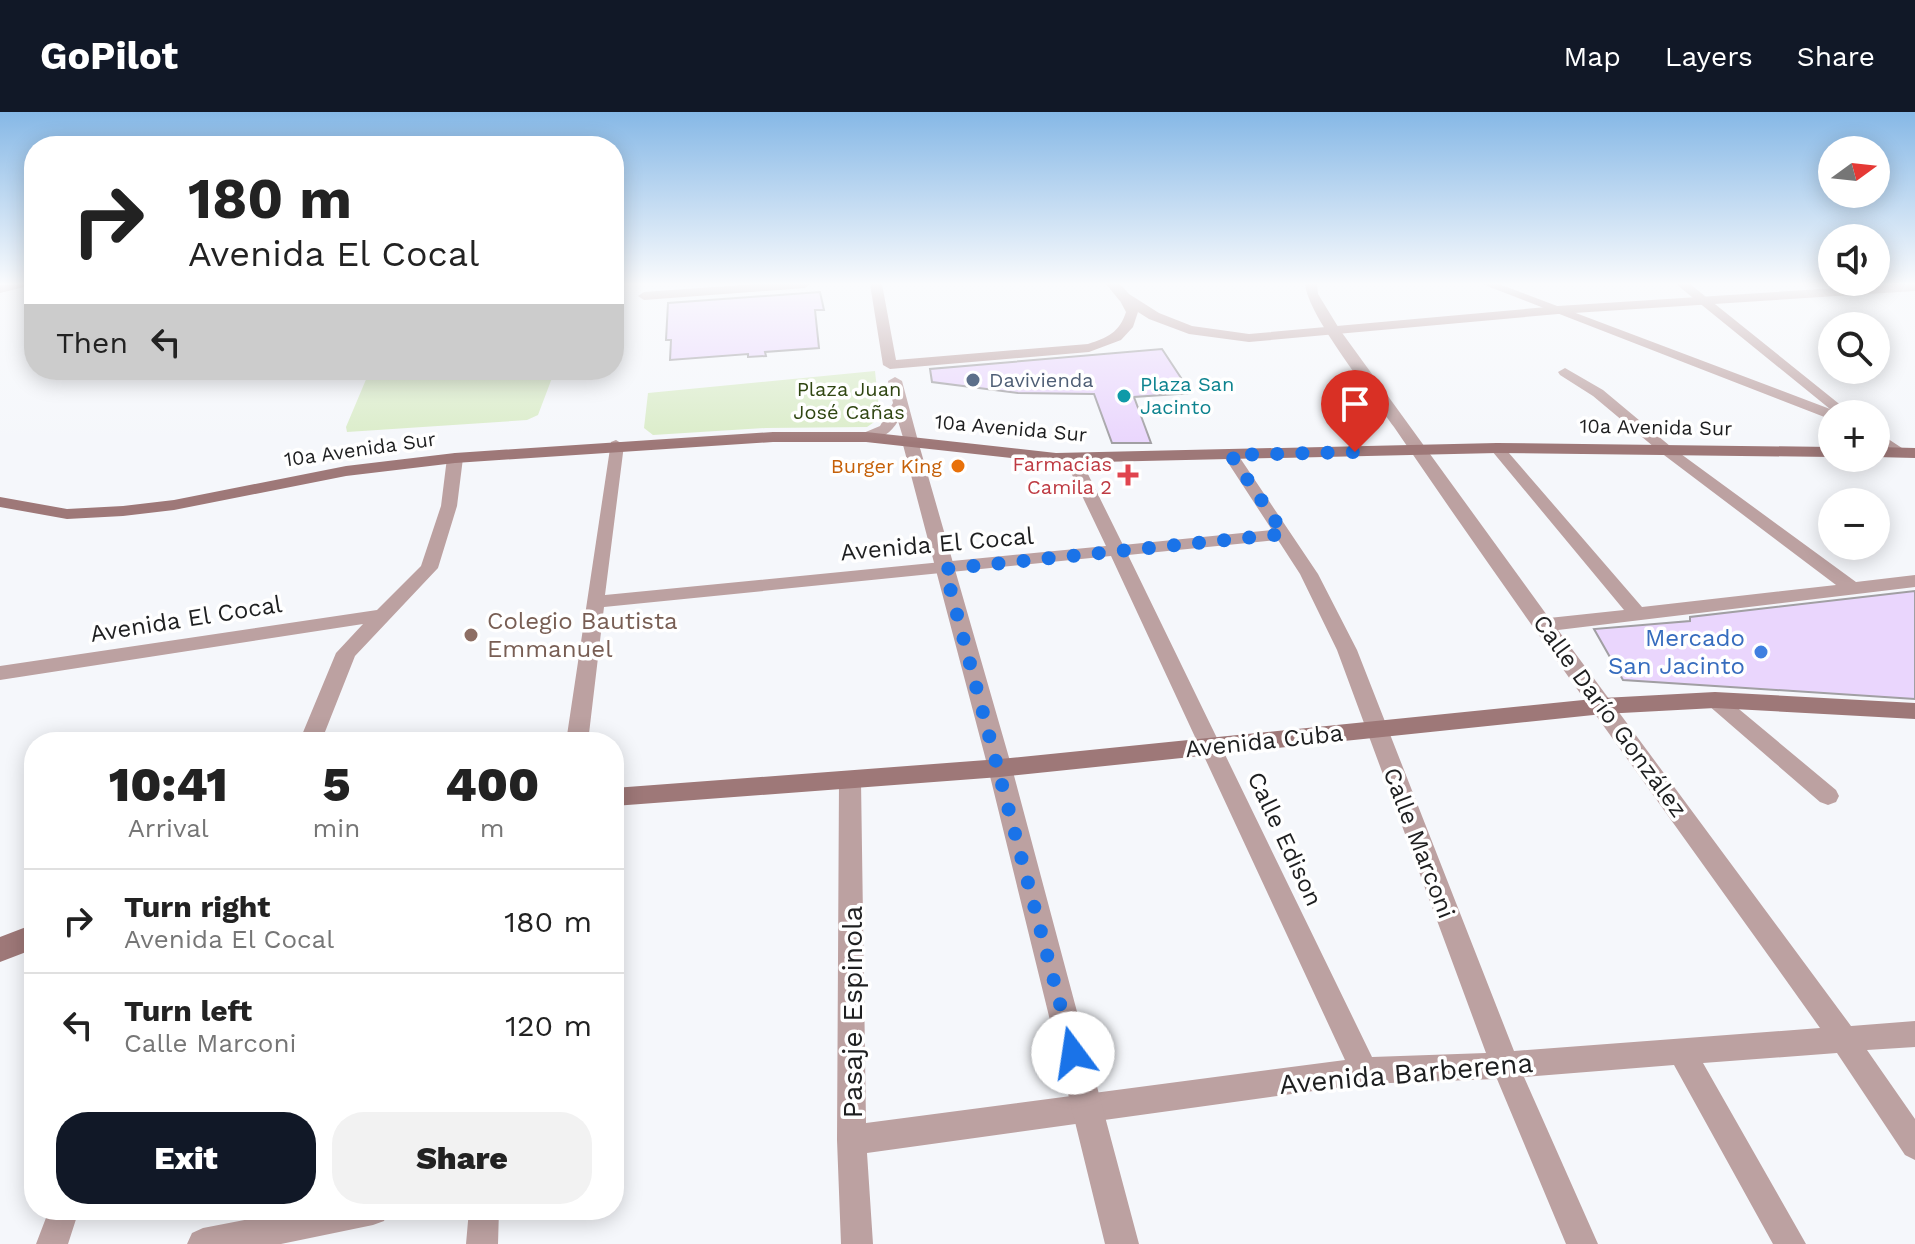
<!DOCTYPE html>
<html lang="en">
<head>
<meta charset="utf-8">
<style>
  :root { --surface:#fff; --page:#f2f2f2; --text:#222; --muted:#767676; --line:#e0e0e0; --accent:#111827 }
  body { margin:0; font-family:"Work Sans",sans-serif; background:var(--page); color:var(--text); height:100vh; display:flex; flex-direction:column; font-size:30px; white-space:nowrap }
  * { box-sizing:border-box; margin:0 }
  p { font-size:26px; color:var(--muted) }
  .icon { flex:none; width:44px; height:44px; fill:none; stroke:currentColor; stroke-width:2; stroke-linecap:round; stroke-linejoin:round }
  .map { position:relative; flex:1; overflow:hidden }
  .side { position:absolute; left:24px; top:620px; width:600px; height:488px; display:flex; flex-direction:column; background:var(--surface); border-radius:32px; box-shadow:0 4px 20px #0003 }
  .side>* { flex:none }
  .hud { position:absolute; left:24px; top:24px; width:600px; height:244px; border-radius:32px; box-shadow:0 4px 20px #0003; background:#fff; color:var(--text); overflow:hidden }
  .needle { width:52px; rotate:75deg }
  .controls { position:absolute; left:1818px; top:24px; display:grid; gap:16px }
  .controls a { display:grid; place-items:center; width:72px; height:72px; border-radius:50%; background:var(--surface); box-shadow:0 4px 20px #0003; font-size:40px }
  .pin { position:absolute; display:grid; place-items:center; width:68px; height:68px; color:#fff; margin:-82px -34px; border-radius:50% 50% 50% 0; rotate:-45deg; box-shadow:0 0 8px #0007 }
  .pin .icon { rotate:45deg }
  .me { position:absolute; width:88px; margin:-44px; rotate:346deg; stroke-linejoin:round; filter:drop-shadow(0 0 6px #0008) }
  .turn { display:flex; align-items:center; gap:28px; height:168px; padding:0 32px; font-size:36px }
  .turn .icon { width:104px; height:104px; stroke-width:2.5 }
  .turn b { display:block; font-size:56px; line-height:68px }
  .then { display:flex; align-items:center; height:76px; padding:0 32px; background:#0003; gap:16px; font-size:30px }
  .eta { display:flex; justify-content:space-evenly; align-items:center; height:136px; text-align:center }
  .eta b { font-size:48px; font-weight:800; line-height:56px }
  .primary-button { display:flex; gap:16px; margin-top:auto; padding:16px 32px }
  .primary-button a { flex:1; height:92px; border-radius:32px; background:var(--accent); color:#fff; font-size:32px; font-weight:800; line-height:92px; text-align:center }
  .primary-button a+a { background:var(--page); color:var(--text) }
  ul { padding:0; list-style:none }
  li { display:flex; align-items:center; gap:24px; height:104px; padding:0 32px; border-top:2px solid var(--line) }
  li div { flex:1 }
  li b { display:block; font-size:30px }
  li em { font-style:normal }
  header { display:flex; align-items:center; gap:48px; box-sizing:border-box; height:112px; padding:0 40px; background:var(--accent); color:#fff }
  header strong { font-size:38px }
  nav { display:flex; gap:44px; margin-inline-start:auto; font-size:28px }
  .map>svg:first-child { display:block }
</style>
</head>
<body>
<header>
<strong>GoPilot</strong>
<nav><a>Map</a><a>Layers</a><a>Share</a></nav>
</header>
<div class="map">
<svg width="1915" height="1132" viewBox="0 0 1915 1132">
  <rect width="100%" height="100%" fill="#f5f7fb"/>
  <!-- green -->
  <path fill="#daecc8" d="M 370,258 L 555,258 L 538,303 L 527,308 L 347,320 L 346,315 Z
    M 875,259 L 880,306 L 867,315 L 766,316 L 653,323 L 644,316 L 648,281 Z"/>
  <!-- building -->
  <path fill="#ead6fd" stroke="#a19fa3" stroke-width="2" d="M 820,180 L 824,198 L 815,198 L 819,236 L 765,240 L 766,244 L 748,245 L 748,242 L 670,248 L 671,228 L 666,228 L 668,191 Z
    M 1162,237 L 1191,281 L 1134,285 L 1151,331 L 1112,331 L 1094,282 L 1018,281 L 932,270 L 930,257 Z
    M 1915,479 L 1915,587 L 1623,568 L 1594,517 L 1690,509 L 1690,505 Z"/>
  <g fill="none" stroke-linecap="round" stroke-linejoin="round">
    <!-- minor -->
    <path fill="#bca1a1" fill-rule="evenodd" d="M 756,172 L 811,172 L 805,176 L 644,188 L 638,184 L 644,180 Z
      M 870,172 L 882,172 L 896,248 L 1088,232 C 1107,226 1120,220 1126,200 L 1118,185 L 1120,182 L 1128,182 L 1138,200 L 1133,215 L 1121,228 L 1089,240 L 890,257 L 883,253 Z
      M 1305,172 L 1317,172 L 1318,182 L 1340,218 L 1549,506 L 1624,498 L 1492,339 L 1492,333 L 1502,333 L 1642,495 L 1836,473 L 1660,340 L 1593,284 L 1560,263 L 1558,260 L 1565,256 L 1603,278 L 1670,334 L 1856,470 L 1915,463 L 1915,475 L 1558,518 L 1851,914 L 1915,909 L 1915,935 L 1867,938 L 1915,1007 L 1915,1048 L 1905,1043 L 1837,941 L 1703,951 L 1806,1132 L 1773,1132 L 1674,953 L 1524,965 L 1598,1132 L 1566,1132 L 1497,967 L 1364,972 L 867,1041 L 873,1132 L 841,1132 L 837,1028 L 839,669 L 842,663 L 850,661 L 858,663 L 861,669 L 866,1011 L 1345,948 L 1111,444 L 604,495 L 588,630 L 566,630 L 611,330 L 616,328 L 624,333 L 605,483 L 1106,434 L 1064,346 L 1072,341 L 1080,346 L 1123,433 L 1272,418 L 1223,343 L 1231,338 L 1236,340 L 1318,462 L 1357,538 L 1514,939 L 1820,916 C 1678,716 1532,518 1394,315 C 1373,285 1308,204 1305,172 ZM 1278,428 L 1300,462 L 1337,538 L 1486,941 L 1372,945 L 1128,443 Z
      M 1482,172 L 1499,172 L 1830,297 L 1676,172 L 1690,172 L 1848,299 L 1846,302 L 1832,302 L 1832,307 L 1827,306 Z
      M 895,265 L 902,269 L 918,329 L 910,334 L 905,332 L 898,309 C 891,322 876,331 861,328 L 861,322 L 880,314 L 893,291 L 888,269 Z
      M 1876,319 L 1905,338 L 1905,344 L 1895,344 L 1876,331 Z
      M 455,341 L 463,346 L 457,394 L 438,456 L 355,544 L 321,630 L 299,630 L 336,541 L 363,512 L 0,568 L 0,554 L 377,498 L 421,454 L 441,394 L 447,346 Z
      M 1715,581 L 1722,583 L 1836,678 L 1839,684 L 1836,690 L 1828,693 L 1820,690 L 1708,593 L 1705,588 L 1708,583 Z
      M 49,1098 L 79,1098 L 68,1132 L 36,1132 Z
      M 295,1098 L 388,1098 L 384,1109 L 373,1113 L 281,1132 L 187,1132 L 192,1121 L 203,1116 Z
      M 469,1098 L 499,1098 L 498,1132 L 466,1132 Z"/>
    <!-- tertiary -->
    <path fill="#bca1a1" fill-rule="evenodd" d="M 26,172 L 24,175 L 0,181 L 0,173 Z
      M 1106,172 L 1120,172 L 1129,182 L 1159,201 L 1192,214 L 1249,222 L 1558,194 L 1899,172 L 1915,172 L 1915,179 L 1558,202 L 1249,230 L 1189,222 L 1149,207 L 1119,188 Z
      M 910,324 L 918,329 L 1012,656 L 1139,1132 L 1105,1132 L 988,656 L 902,329 Z"/>
    <!-- secondary -->
    <path fill="#9e7878" fill-rule="evenodd" d="M 773,320 L 866,320 L 1056,341 L 1497,331 L 1832,335 L 1832,345 L 1497,341 L 1056,351 L 866,330 L 773,330 L 455,351 L 346,364 L 174,398 L 123,404 L 67,407 L 0,395 L 0,385 L 67,397 L 123,394 L 174,388 L 346,354 L 455,341 Z
      M 1876,335 L 1915,336 L 1915,346 L 1876,345 Z
      M 1715,580 L 1915,591 L 1915,607 L 1715,596 L 1603,602 L 1000,665 L 614,694 L 614,676 L 1000,647 L 1603,586 Z
      M 34,812 L 34,837 L 0,850 L 0,825 Z"/>
  </g>
  <!-- sky -->
  <linearGradient id="sky" x2="0" y2="1"><stop stop-color="#86b8e6"/><stop offset="0.52" stop-color="#fafbfd"/><stop offset="1" stop-color="#fafbfd" stop-opacity="0"/></linearGradient>
  <rect width="1915" height="331" fill="url(#sky)"/>
  <g fill="none" stroke-linecap="round" stroke-linejoin="round">
    <!-- route -->
    <path stroke="#1a73e8" stroke-width="14" stroke-dasharray="0 25.2" d="M 1073,941 L 945,457 L 1284,422 L 1231,343 L 1355,340"/>
  </g>
  <!-- markers -->
  <circle fill="#5c6f8a" stroke="#fff" stroke-width="3" cx="973" cy="268" r="8"/>
  <circle fill="#0f9aa8" stroke="#fff" stroke-width="3" cx="1124" cy="284" r="8"/>
  <circle fill="#e8710a" stroke="#fff" stroke-width="3" cx="958" cy="354" r="8"/>
  <path fill="#e0444e" stroke="#fff" stroke-width="3" d="M1124 351h8v8h8v8h-8v8h-8v-8h-8v-8h8z"/>
  <circle fill="#8d6e63" stroke="#fff" stroke-width="3" cx="471" cy="523" r="8"/>
  <circle fill="#3f7fe0" stroke="#fff" stroke-width="3" cx="1761" cy="540" r="8"/>
  <g text-anchor="middle" stroke-width="7" stroke-linejoin="round" paint-order="stroke">
    <!-- far-service labels -->
    <g font-size="20" fill="#4e5e75" stroke="#fff" text-anchor="start">
      <text x="989" y="275">Davivienda</text>
    </g>
    <!-- far-culture labels -->
    <g font-size="20" fill="#0d838f" stroke="#fff" text-anchor="start">
      <text x="1140" y="279">Plaza San<tspan x="1140" dy="23">Jacinto</tspan></text>
    </g>
    <!-- far-park labels -->
    <g font-size="20" fill="#304612" stroke="#fff">
      <text x="849" y="284">Plaza Juan<tspan x="849" dy="23">José Cañas</tspan></text>
    </g>
    <!-- far-street labels -->
    <g font-size="20" fill="#1e1f20" stroke="#fff">
      <text transform="translate(1656 315) rotate(1)" y="7">10a Avenida Sur</text>
      <text transform="translate(1011 316) rotate(5)" y="7">10a Avenida Sur</text>
      <text transform="translate(360 337) rotate(-8)" y="7">10a Avenida Sur</text>
    </g>
    <!-- far-health labels -->
    <g font-size="20" fill="#be3a42" stroke="#fff" text-anchor="end">
      <text x="1112" y="359">Farmacias<tspan x="1112" dy="23">Camila 2</tspan></text>
    </g>
    <!-- far-food labels -->
    <g font-size="20" fill="#c56008" stroke="#fff" text-anchor="end">
      <text x="942" y="361">Burger King</text>
    </g>
    <!-- street labels -->
    <g font-size="24" fill="#1e1f20" stroke="#fff">
      <text transform="translate(937 432) rotate(-5)" y="8">Avenida El Cocal</text>
      <text transform="translate(186 507) rotate(-9)" y="8">Avenida El Cocal</text>
      <text transform="translate(1610 604) rotate(54)" y="8">Calle Darío González</text>
      <text transform="translate(1264 629) rotate(-6)" y="8">Avenida Cuba</text>
      <text transform="translate(1285 727) rotate(65)" y="8">Calle Edison</text>
      <text transform="translate(1419 731) rotate(69)" y="8">Calle Marconi</text>
    </g>
    <!-- education labels -->
    <g font-size="24" fill="#785e54" stroke="#fff" text-anchor="start">
      <text x="487" y="517">Colegio Bautista<tspan x="487" dy="28">Emmanuel</tspan></text>
    </g>
    <!-- shop labels -->
    <g font-size="24" fill="#366cbe" stroke="#fff" text-anchor="end">
      <text x="1745" y="534">Mercado<tspan x="1745" dy="28">San Jacinto</tspan></text>
    </g>
    <!-- near-street labels -->
    <g font-size="28" fill="#1e1f20" stroke="#fff">
      <text transform="translate(852 900) rotate(-90)" y="10">Pasaje Espinola</text>
      <text transform="translate(1406 961) rotate(-5)" y="10">Avenida Barberena</text>
    </g>
  </g>
</svg>
<div class="controls">
<a><svg class="needle" viewBox="-14 -14 28 28"><path d="M0-13l5 13h-10z" fill="#e53935"/><path d="M0 13l5-13h-10z" fill="#767676"/></svg></a>
<a><svg class="icon" aria-label="sound" viewBox="0 0 24 24"><path d="M4 9h4l5-4v14l-5-4H4zM17 9q2 3 0 6"/></svg></a>
<a><svg class="icon" aria-label="search" viewBox="0 0 24 24"><circle cx="10" cy="10" r="6"/><path d="M15 15l6 6"/></svg></a>
<a>+</a>
<a>−</a>
</div>
<div class="pin" style="left:1355px;top:340px;background:#d93025"><svg class="icon" aria-label="arrive" viewBox="0 0 24 24"><path d="M6 21V4h12l-3 4 3 4H6"/></svg></div>
<svg class="me" style="left:1073px;top:941px" viewBox="-20 -20 40 40"><circle r="19" fill="#fff"/><path d="M0-13L10 11 0 6-10 11z" fill="#1a73e8"/></svg>
<div class="hud">
<div class="turn"><svg class="icon" aria-label="right" viewBox="0 0 24 24"><path d="M7 20v-9h11M14 6l5 5-5 5"/></svg><div><b>180 m</b>Avenida El Cocal</div></div>
<div class="then">Then<svg class="icon" aria-label="left" viewBox="0 0 24 24"><path d="M17 20v-9H6M10 6l-5 5 5 5"/></svg></div>
</div>
<section class="side">
<div class="eta">
<div><b>10:41</b><p>Arrival</p></div>
<div><b>5</b><p>min</p></div>
<div><b>400</b><p>m</p></div>
</div>
<ul>
<li><svg class="icon" aria-label="right" viewBox="0 0 24 24"><path d="M7 20v-9h11M14 6l5 5-5 5"/></svg><div><b>Turn right</b><p>Avenida El Cocal</p></div><em>180 m</em></li>
<li><svg class="icon" aria-label="left" viewBox="0 0 24 24"><path d="M17 20v-9H6M10 6l-5 5 5 5"/></svg><div><b>Turn left</b><p>Calle Marconi</p></div><em>120 m</em></li>
</ul>
<div class="primary-button"><a>Exit</a><a>Share</a></div>
</section>
</div>
</body>
</html>
